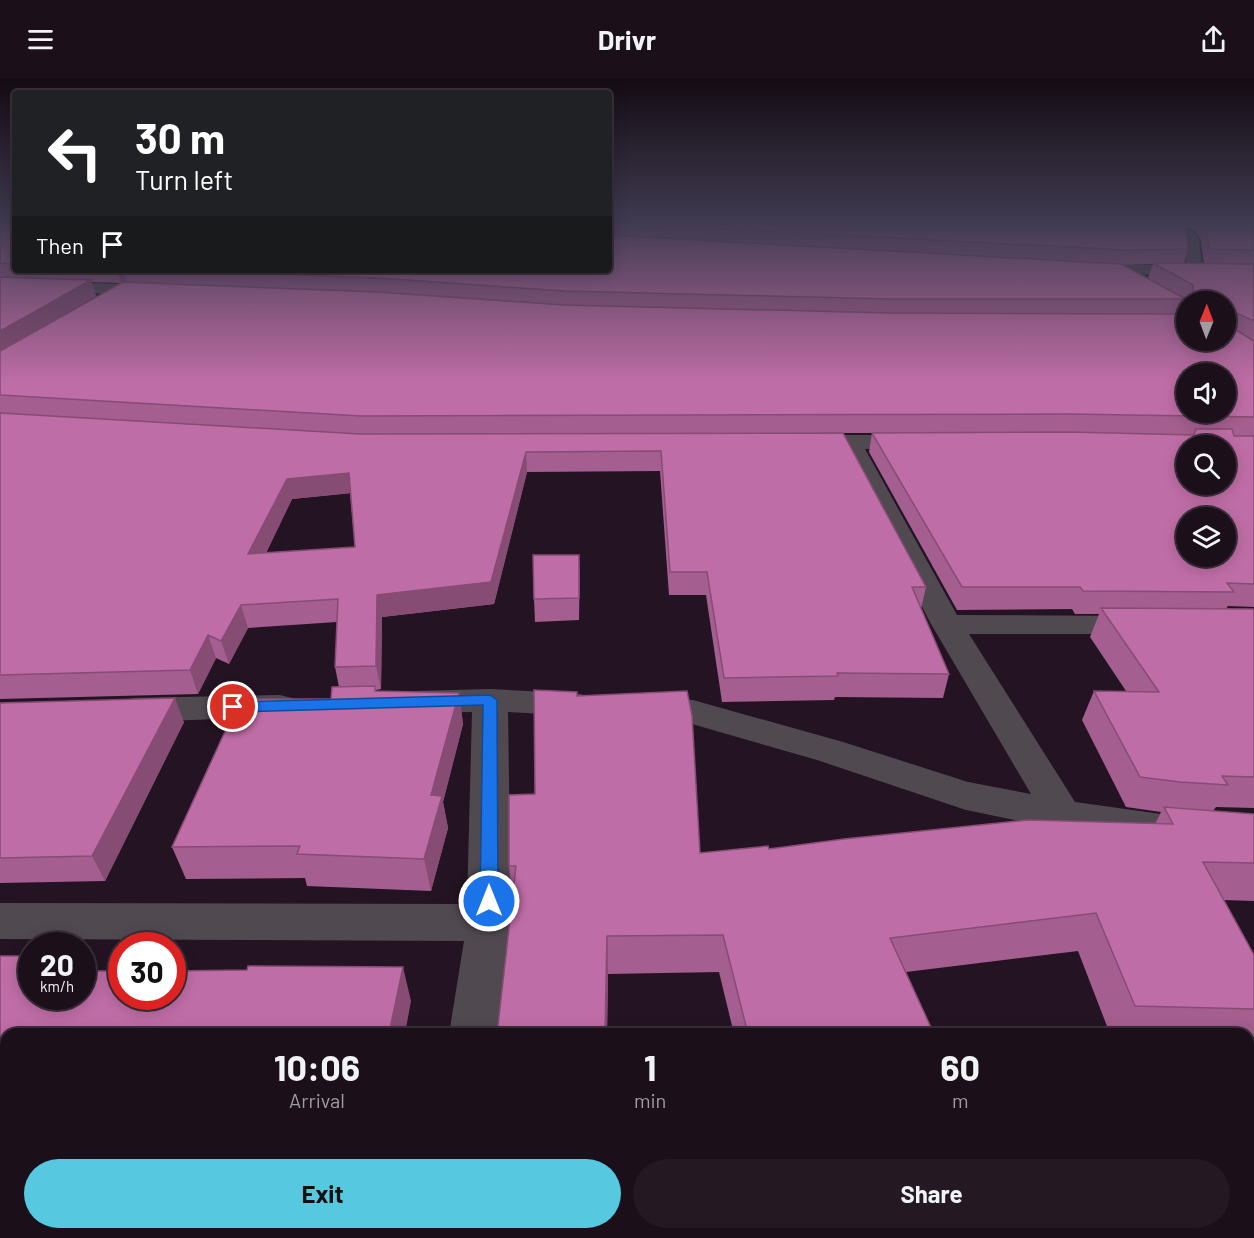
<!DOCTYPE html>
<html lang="en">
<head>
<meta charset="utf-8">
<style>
  :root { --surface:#1b0f1a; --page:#241823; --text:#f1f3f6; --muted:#a09ca2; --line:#392f39; --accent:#56c9e1 }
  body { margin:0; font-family:Barlow,sans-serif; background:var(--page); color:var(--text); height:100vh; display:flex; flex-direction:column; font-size:22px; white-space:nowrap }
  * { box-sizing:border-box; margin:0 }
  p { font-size:20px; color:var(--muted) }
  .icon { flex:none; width:33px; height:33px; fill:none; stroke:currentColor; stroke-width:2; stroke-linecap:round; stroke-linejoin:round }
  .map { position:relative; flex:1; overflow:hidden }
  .details { position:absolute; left:0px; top:950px; width:1254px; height:212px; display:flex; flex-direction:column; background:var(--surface); border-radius:18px 18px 0 0; box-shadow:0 3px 15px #0003,0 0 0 2px var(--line) }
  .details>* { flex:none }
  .hud { position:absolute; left:12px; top:12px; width:600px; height:183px; border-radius:6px; box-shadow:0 3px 15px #0003,0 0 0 2px var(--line); background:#202124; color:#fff; overflow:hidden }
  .needle { width:39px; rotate:1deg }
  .buttons { position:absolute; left:1176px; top:213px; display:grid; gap:12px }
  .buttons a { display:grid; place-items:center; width:60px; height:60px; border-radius:50%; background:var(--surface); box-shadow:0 3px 15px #0003,0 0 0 2px var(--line); font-size:30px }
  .speed { position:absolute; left:18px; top:854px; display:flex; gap:12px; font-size:30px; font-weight:700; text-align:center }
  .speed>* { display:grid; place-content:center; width:78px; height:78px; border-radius:50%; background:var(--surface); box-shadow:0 3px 15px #0003,0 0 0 2px var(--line); line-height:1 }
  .speed small { font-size:15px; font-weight:400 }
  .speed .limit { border:9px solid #d22; background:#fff; color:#111 }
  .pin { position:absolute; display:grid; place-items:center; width:51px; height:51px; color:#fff; margin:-26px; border:3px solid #fff; border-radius:50%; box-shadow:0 2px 6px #0007 }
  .me { position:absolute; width:66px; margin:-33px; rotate:0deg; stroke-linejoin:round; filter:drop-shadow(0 0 4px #0008) }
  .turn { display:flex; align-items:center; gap:21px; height:126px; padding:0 24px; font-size:27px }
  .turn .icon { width:78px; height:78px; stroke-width:2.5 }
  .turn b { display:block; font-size:42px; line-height:51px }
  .then { display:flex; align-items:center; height:57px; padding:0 24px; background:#0003; gap:12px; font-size:22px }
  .eta { display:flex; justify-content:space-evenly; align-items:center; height:102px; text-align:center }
  .eta b { font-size:36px; font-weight:700; line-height:42px }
  .button { display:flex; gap:12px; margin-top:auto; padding:12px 24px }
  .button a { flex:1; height:69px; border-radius:36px; background:var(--accent); color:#111; font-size:24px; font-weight:700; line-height:69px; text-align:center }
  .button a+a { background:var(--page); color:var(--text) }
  header { display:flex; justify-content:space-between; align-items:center; height:78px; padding:0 24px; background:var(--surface); font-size:27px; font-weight:700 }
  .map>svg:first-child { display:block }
</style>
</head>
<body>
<header><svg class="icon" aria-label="menu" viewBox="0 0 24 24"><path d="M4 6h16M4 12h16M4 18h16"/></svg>Drivr<svg class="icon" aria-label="share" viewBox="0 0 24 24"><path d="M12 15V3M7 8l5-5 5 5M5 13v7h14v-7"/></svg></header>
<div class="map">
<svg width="1254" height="1160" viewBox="0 0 1254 1160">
  <rect width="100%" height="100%" fill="#241423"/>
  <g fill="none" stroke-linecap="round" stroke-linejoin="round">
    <!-- minor -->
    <path fill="#514950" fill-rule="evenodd" d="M 1058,142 C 1101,137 1152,143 1194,154 L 1199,162 L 1202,187 L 1254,189 L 1254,199 L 1084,195 L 1082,192 L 1084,189 L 1090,187 L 1186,187 L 1185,162 L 1173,157 L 1065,146 Z
      M 0,202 L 154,207 L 160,208 L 162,212 L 160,216 L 154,217 L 0,212 Z
      M 803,357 L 916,357 L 924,359 L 928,364 L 924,369 L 865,371 L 957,537 L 1140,538 L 1151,540 L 1156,547 L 1151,554 L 1140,556 L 969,556 L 1075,724 L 1161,736 L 1175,740 L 1181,751 L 1175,762 L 1161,766 L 1063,752 L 966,732 L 817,682 L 692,646 L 646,643 L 634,639 L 628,631 L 634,623 L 646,619 L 693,622 L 843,664 L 968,704 L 1031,716 L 931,546 L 841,371 L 795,369 L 791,364 L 795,359 Z
      M 490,611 L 580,616 L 592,619 L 598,627 L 592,635 L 580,638 L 508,634 L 511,845 L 499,956 L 449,956 L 464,863 L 0,861 L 0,825 L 467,826 L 472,634 L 416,635 L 404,632 L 399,624 L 404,616 L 416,613 Z
      M 280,617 L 292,620 L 298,628 L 292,636 L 280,639 L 134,644 L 122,640 L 116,632 L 122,624 L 134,620 Z
      M 416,1155 L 474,1155 L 473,1160 L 415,1160 Z"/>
  </g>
  <!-- wall -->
  <path fill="#a45e8f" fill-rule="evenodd" d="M 0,142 L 15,142 L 15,192 L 609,192 L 609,142 L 1165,146 L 1140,142 L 1254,142 L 1254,263 L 1248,260 L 1254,263 L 1254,529 L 1228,528 L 1226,531 L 1254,531 L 1254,730 L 1216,729 L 1213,733 L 1254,736 L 1254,823 L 1224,822 L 1254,877 L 1254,969 L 1248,969 L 1248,956 L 1110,956 L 1078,873 L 906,894 L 934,956 L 734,956 L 719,894 L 608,896 L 607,956 L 497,956 L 512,820 L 509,788 L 535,716 L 577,618 L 700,775 L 1155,746 L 1161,734 L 1126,729 L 1082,642 L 1094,613 L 1126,613 L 1090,559 L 1099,536 L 1075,536 L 1072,531 L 957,532 L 869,374 L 872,355 L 843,355 L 926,509 L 921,531 L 949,596 L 943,620 L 835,619 L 834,622 L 722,624 L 706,517 L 669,517 L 660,393 L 527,394 L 494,526 L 382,539 L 381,611 L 376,612 L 376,613 L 459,615 L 463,646 L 443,724 L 448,750 L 431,813 L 307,808 L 305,800 L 186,801 L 172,769 L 331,621 L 339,609 L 335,589 L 337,544 L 248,550 L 229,586 L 216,580 L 198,616 L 0,621 ZM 1186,150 L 1195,152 L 1201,162 L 1204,186 L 1184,186 L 1188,171 ZM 1153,186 L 1148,200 L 1122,187 ZM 91,204 L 121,205 L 37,252 L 96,218 ZM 1186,222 L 1187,224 L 1226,224 L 1186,262 L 1181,236 ZM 350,415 L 355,469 L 266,475 L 292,421 Z
    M 579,477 L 579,542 L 535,544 L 534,521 Z
    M 0,625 L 184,644 L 105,803 L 0,805 Z
    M 1248,1036 L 1254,1036 L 1254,1100 L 1248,1100 Z"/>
  <!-- shaded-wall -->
  <path fill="#864c74" d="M 117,192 L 124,192 L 127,203 L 121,205 Z
    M 91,202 L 96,218 L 0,273 L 0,253 Z
    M 526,374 L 527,394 L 494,526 L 382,539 L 381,611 L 376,588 L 377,517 Z
    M 349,395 L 353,415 L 292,421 L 255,498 L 248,476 L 287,401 Z
    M 579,477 L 580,499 L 579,542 Z
    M 241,527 L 248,550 L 229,586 L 221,563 Z
    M 208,557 L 216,580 L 198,616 L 190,592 Z
    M 459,615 L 463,646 L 443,724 L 448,750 L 431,813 L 424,781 L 431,717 Z
    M 175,620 L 184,644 L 105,803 L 92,778 Z
    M 607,858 L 608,896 L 607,956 L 605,956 Z
    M 403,889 L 411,923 L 405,956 L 389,956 Z
    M 349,1155 L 369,1155 L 368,1160 L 348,1160 Z"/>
  <!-- building -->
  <path fill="#bf6da6" stroke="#864c74" stroke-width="1.5" fill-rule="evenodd" d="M 0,142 L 15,142 L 15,186 L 0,185 Z
    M 609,142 L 1126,142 L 1186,148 L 1188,171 L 1125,172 L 609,145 Z
    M 1201,142 L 1254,142 L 1254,172 L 1209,171 L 1206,148 Z
    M 609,157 L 1121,186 L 1186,221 L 890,221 L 564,213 L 379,200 L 165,192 L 609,192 Z
    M 1153,185 L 1254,186 L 1254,243 L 1230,232 L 1228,247 L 1254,263 L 1254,339 L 1068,336 L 361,338 L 0,317 L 0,273 L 123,204 L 378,214 L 564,227 L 890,235 L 1186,236 L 1186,262 L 1226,262 L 1226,224 L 1194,224 L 1193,207 ZM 1186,296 L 1226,296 L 1226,334 L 1186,334 Z
    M 0,199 L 91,202 L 0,253 Z
    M 0,335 L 360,356 L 843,355 L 926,509 L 912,509 L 949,596 L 837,595 L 838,598 L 724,600 L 707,494 L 670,494 L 661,373 L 526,374 L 491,504 L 377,517 L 376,588 L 335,589 L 338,521 L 241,527 L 221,563 L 208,557 L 190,592 L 0,597 ZM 349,395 L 355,469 L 248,476 L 287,401 Z
    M 1196,351 L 1232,351 L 1234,358 L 1254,358 L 1254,506 L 1227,505 L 1234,514 L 1083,513 L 1080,509 L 962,509 L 872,355 L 1068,354 L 1194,357 ZM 1186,368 L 1226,368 L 1226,406 L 1186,406 ZM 1186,440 L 1226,440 L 1226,478 L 1186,478 Z
    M 533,477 L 579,477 L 579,520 L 534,521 Z
    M 1101,530 L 1254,531 L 1254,699 L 1222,698 L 1228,707 L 1180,704 L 1140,699 L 1094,613 L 1159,614 Z
    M 375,608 L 375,613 L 459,615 L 431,717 L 442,718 L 424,781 L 297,776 L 300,768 L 172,769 L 240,621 L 331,621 L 332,609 Z
    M 534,612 L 577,614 L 577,618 L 687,613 L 692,637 L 700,775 L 768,768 L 769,771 L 844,761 L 1028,742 L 1173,746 L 1164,729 L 1254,736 L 1254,785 L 1203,784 L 1254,877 L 1254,931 L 1135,928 L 1096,835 L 890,860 L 934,956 L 748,956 L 723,857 L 607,858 L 605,956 L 497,956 L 516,788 L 509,788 L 509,717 L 535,716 Z
    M 175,620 L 92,778 L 0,780 L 0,625 Z
    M 0,878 L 32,878 L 32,918 L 82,918 L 82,893 L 122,893 L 122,918 L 172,918 L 172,893 L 247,892 L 248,888 L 403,889 L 389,956 L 6,956 L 6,1155 L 349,1155 L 348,1160 L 0,1160 Z
    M 1248,1036 L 1254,1036 L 1254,1074 L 1248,1074 Z
    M 875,1155 L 974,1155 L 976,1160 L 830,1160 Z
    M 712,1156 L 712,1160 L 623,1160 L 623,1159 Z"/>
  <!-- sky -->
  <linearGradient id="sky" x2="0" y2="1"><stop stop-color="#140b13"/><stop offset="0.47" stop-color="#3f3a50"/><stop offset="1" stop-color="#3f3a50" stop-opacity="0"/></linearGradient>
  <rect width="1254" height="304" fill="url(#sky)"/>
  <!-- route -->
  <path fill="#1a73e8" stroke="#114b97" stroke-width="1.5" d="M 490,617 L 497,622 L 498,823 L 496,828 L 489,830 L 483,828 L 480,823 L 483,627 L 233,634 L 226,629 L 233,624 Z"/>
</svg>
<div class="buttons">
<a><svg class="needle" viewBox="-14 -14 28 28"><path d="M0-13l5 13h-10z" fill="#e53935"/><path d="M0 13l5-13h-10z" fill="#a09ca2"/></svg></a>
<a><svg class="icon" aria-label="sound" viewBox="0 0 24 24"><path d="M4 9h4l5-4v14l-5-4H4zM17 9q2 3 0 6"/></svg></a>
<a><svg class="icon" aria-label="search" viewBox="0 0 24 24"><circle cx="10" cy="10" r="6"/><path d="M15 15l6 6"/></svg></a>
<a><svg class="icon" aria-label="layers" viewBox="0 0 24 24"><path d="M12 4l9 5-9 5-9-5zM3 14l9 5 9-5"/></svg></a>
</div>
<div class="speed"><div>20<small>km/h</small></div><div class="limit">30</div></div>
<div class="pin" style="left:233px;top:629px;background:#d93025"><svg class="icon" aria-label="arrive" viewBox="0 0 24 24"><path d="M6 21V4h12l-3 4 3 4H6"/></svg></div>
<svg class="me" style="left:489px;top:823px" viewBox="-20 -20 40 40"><circle r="17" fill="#1a73e8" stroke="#fff" stroke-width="3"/><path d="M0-11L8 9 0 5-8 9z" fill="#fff"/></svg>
<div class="hud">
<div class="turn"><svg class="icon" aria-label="left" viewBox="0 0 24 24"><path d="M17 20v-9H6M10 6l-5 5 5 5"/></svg><div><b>30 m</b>Turn left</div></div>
<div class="then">Then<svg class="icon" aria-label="arrive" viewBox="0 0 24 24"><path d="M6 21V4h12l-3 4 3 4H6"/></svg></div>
</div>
<section class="details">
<div class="eta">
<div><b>10:06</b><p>Arrival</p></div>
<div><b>1</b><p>min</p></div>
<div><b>60</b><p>m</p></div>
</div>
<div class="button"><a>Exit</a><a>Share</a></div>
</section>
</div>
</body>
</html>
